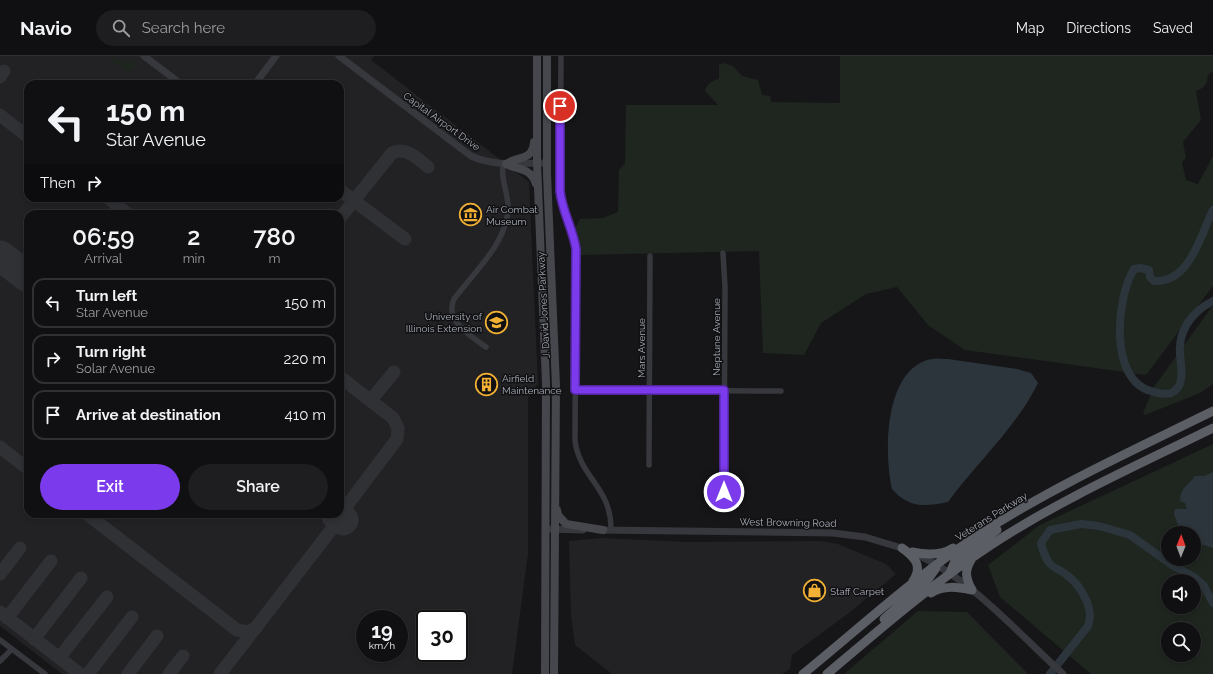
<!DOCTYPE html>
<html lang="en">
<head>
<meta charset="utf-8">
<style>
  :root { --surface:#101012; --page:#1e1e20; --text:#f1f3f6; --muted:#9c9d9f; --line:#303032; --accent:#7c3aed }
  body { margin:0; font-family:Raleway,sans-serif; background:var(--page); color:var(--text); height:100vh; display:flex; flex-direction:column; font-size:15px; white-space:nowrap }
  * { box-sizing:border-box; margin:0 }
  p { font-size:13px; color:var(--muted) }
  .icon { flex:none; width:22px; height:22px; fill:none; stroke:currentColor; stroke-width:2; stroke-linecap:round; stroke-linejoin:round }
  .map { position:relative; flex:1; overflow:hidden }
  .sheet { position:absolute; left:24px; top:154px; width:320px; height:308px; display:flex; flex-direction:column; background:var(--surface); border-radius:12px; box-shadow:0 2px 6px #0003,0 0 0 1px var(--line) }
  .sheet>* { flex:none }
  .hud { position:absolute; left:24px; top:24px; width:320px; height:122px; border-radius:12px; box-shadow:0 2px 6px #0003,0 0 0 1px var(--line); background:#101012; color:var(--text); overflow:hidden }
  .needle { width:26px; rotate:1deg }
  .tools { position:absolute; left:1161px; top:470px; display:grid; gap:8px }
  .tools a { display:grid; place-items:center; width:40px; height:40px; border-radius:50%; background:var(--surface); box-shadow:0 2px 6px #0003,0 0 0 1px var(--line); font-size:20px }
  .speed { position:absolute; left:356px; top:554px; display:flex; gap:8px; font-size:20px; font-weight:700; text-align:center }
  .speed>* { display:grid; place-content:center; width:52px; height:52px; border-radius:50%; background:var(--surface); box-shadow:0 2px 6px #0003,0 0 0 1px var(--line); line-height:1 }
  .speed small { font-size:10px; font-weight:400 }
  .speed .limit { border:2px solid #111; border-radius:6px; background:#fff; color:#111 }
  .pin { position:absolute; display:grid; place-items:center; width:34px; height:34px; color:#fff; margin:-17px; border:2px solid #fff; border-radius:50%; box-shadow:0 1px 4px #0007 }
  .me { position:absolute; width:44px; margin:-22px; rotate:0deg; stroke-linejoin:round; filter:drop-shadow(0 0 3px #0008) }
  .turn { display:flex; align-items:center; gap:14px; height:84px; padding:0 16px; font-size:18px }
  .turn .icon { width:52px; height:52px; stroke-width:2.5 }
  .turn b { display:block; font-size:28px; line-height:34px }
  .then { display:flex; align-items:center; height:38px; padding:0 16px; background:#0003; gap:8px; font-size:15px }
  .eta { display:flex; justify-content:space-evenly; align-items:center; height:68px; text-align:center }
  .eta b { font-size:24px; font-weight:600; line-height:28px }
  .cta { display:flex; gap:8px; margin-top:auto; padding:8px 16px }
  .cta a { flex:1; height:46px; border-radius:24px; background:var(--accent); color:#fff; font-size:16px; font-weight:600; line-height:46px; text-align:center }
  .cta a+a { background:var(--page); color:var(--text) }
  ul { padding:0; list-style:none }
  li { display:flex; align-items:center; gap:12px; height:50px; margin:0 8px 6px; padding:0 8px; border:2px solid var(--line); border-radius:12px }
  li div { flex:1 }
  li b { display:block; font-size:15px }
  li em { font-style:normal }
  header { display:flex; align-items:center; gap:24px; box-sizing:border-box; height:56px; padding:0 20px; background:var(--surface); border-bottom:1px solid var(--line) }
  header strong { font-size:19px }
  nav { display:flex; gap:22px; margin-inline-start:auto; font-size:14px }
  .search { width:280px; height:36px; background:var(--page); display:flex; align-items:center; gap:10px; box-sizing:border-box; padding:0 14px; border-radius:22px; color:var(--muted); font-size:15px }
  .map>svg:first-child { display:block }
</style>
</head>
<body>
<header>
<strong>Navio</strong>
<div class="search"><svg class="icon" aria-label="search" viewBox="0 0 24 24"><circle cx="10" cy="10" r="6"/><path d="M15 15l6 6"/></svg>Search here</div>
<nav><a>Map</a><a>Directions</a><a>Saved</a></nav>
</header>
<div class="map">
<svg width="1213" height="618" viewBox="0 0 1213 618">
  <rect width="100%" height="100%" fill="#161618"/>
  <!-- built -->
  <path fill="#222225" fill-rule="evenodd" d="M 0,0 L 374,0 L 371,4 L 529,126 L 538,328 L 528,341 L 528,498 L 512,618 L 62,618 L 0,570 ZM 28,28 L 340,28 L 340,142 L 28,142 ZM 28,158 L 340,158 L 340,458 L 28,458 ZM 365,563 L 399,563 L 399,597 L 365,597 ZM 425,563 L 459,563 L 459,597 L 425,597 Z
    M 601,482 L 687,486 L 820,485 L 838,488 L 886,508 L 896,518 L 849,557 L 792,599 L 790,613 L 782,618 L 612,618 L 575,589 L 571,560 L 569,485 Z"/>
  <!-- green -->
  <path fill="#1e261f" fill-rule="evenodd" d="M 114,0 L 122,7 L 130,3 L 139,9 L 127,17 L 112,5 Z
    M 840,0 L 1213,0 L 1213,15 L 1208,19 C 1207,28 1205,32 1196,35 L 1201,64 L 1183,86 L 1186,102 L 1182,106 L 1186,124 L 1198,128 L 1213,100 L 1213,230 L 1146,319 L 965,294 L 928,269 L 897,231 L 866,238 L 821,267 L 804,299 L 763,297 L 759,195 L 580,199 L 575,173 L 580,163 L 603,162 L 618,156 L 619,114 L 625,107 L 626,49 L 718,49 L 705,35 C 707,28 711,25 719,23 L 719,9 L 725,7 L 734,11 L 742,20 L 758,24 L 762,39 L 770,40 L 771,46 L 840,47 Z
    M 1213,249 L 1213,328 L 1200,337 L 1145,359 L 1143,357 L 1154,331 Z
    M 1213,388 L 1213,618 L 1091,618 L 1000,541 L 988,509 L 1040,469 ZM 1168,477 L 1194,477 L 1194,503 L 1168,503 ZM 1168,525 L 1194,525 L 1194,551 L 1168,551 ZM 1168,573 L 1194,573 L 1194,599 L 1168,599 Z
    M 918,555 L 967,556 L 1028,618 L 844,618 Z"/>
  <!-- water -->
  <path fill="#2c353c" d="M 948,303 L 1017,313 L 1031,317 L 1038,327 C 1016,372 977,406 948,446 C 924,451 909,452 892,433 C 884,397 884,318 927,304 C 933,302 942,303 948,303 Z
    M 1213,416 L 1213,492 L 1194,486 L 1194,477 L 1181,477 L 1174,458 L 1175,453 L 1187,453 L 1185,447 L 1180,445 C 1180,432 1188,429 1195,420 L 1204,420 Z"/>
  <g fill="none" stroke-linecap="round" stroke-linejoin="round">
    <!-- river -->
    <path stroke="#2c353c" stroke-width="8" d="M 1213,154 C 1200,180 1190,227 1154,225 L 1150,221 L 1149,214 L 1141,212 L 1134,213 C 1116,242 1109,324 1151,335 C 1156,337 1166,339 1171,337 C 1189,330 1178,302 1180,289 C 1182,269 1196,253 1213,245
      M 1050,618 L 1088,570 C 1095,553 1081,530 1067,519 C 1062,515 1056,513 1051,509 C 1045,503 1043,495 1041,487 L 1050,474 L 1081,468 L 1099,470 L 1130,479 L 1172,509 L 1194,521 L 1204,530 L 1213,547"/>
    <!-- taxiway -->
    <path stroke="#303135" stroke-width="13" d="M 0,21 L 4,15
      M 0,59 L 28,81
      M 340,134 L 405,183
      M 108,142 L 128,158
      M 340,162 L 392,97 C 406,90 418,103 428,111
      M 371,344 L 394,316
      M 0,391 L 28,413
      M 87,458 L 237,574 L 248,576 L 257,571
      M 0,518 L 20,492
      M 0,556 L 80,618
      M 7,562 L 51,505
      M 34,583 L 81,522
      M 59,602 L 107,541
      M 88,618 L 132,561
      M 128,618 L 157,580
      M 169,618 L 183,600
      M 220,618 L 331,474 L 339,460 L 397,383 L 398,372 L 393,362 L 340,321"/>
    <!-- runway -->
    <path stroke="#303135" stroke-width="31" d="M 0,200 L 28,221
      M 336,458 L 343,464"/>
    <!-- minor -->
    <path stroke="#37383d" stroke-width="5.5" d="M 561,0 L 560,135 C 562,155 573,173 576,193 L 575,385 C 580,422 612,432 611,474
      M 723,197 L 725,231 L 724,436
      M 486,291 C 471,280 444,265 454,243 C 474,216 506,188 508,154 C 509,137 500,124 503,108
      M 575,334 L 781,335
      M 649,409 L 650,200
      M 0,584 L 45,618
      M 0,605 L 12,593"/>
    <!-- tertiary -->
    <path stroke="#37383d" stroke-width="7" d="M 144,0 L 181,28
      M 339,0 L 471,100 C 495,111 522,107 547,107
      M 255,28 L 276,0
      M 546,473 L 583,474
      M 598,474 L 833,477 L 865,481 L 905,493
      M 918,499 C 972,524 1019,578 1063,618"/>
    <!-- secondary -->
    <path stroke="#45474d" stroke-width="8" d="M 537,0 L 537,107 L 546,327 L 545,618
      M 547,0 L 547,118 L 556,330 L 554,618
      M 506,108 C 517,100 533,105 534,86
      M 506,108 C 519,114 531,112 536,128
      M 557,454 L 558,459 L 566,468 L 603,474"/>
    <!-- trunk -->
    <path stroke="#5b5e65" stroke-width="9" d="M 902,492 C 915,501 923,510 913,525
      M 912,496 C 926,499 941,500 953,492
      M 971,504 C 964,515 966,523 972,534
      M 950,517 L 955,505 L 997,474
      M 931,537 C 944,529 957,531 972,534
      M 884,563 L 929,522 L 936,512
      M 803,618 C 862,570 919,517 983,476 C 1056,429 1136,393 1213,355
      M 827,618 C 880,573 933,527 991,489 C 1061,443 1138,409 1213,372"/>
  </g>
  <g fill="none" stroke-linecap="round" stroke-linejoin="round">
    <defs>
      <path id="route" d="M 560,50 L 560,135 C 562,155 573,173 576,193 L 575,334 L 724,334 L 724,436"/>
    </defs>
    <!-- route casing -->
    <use href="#route" stroke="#51269a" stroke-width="10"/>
    <!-- route -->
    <use href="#route" stroke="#7c3aed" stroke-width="7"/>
  </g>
  <!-- icons -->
  <defs>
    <symbol id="museum-ring" viewBox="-11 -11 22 22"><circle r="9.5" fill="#111113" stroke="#f2b134" stroke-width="1.5"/><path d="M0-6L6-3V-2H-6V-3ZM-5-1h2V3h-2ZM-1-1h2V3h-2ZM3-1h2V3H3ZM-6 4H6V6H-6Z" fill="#f2b134"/></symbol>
    <symbol id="university-ring" viewBox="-11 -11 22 22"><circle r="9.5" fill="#111113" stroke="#f2b134" stroke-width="1.5"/><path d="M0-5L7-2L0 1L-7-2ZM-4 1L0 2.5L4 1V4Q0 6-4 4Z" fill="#f2b134"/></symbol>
    <symbol id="building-ring" viewBox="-11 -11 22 22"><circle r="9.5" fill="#111113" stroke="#f2b134" stroke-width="1.5"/><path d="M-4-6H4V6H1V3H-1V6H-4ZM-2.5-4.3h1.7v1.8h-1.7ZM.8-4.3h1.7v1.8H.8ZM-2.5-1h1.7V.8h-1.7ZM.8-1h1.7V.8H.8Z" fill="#f2b134"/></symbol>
    <symbol id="shop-ring" viewBox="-11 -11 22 22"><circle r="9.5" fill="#111113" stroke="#f2b134" stroke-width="1.5"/><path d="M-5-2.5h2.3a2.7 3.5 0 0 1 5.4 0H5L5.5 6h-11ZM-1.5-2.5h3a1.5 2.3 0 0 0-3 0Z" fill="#f2b134"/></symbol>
  </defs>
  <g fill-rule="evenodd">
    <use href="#museum-ring" x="458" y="146" width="25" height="25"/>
    <use href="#university-ring" x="484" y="254" width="25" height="25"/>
    <use href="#building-ring" x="474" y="316" width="25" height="25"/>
    <use href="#shop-ring" x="802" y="522" width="25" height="25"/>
  </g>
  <g text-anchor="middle" stroke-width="3" stroke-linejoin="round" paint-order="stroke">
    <!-- street labels -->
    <g font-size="10" fill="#a8adb8" stroke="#111113">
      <text transform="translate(442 65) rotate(36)" y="4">Capital Airport Drive</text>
      <text transform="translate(543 249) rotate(-93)" y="4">J. David Jones Parkway</text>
      <text transform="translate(716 281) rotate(-90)" y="4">Neptune Avenue</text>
      <text transform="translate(641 292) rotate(-90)" y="4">Mars Avenue</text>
      <text transform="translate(991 460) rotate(-32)" y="4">Veterans Parkway</text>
      <text transform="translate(788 466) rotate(1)" y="4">West Browning Road</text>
    </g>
    <!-- poi labels -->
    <g font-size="10" fill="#a8adb8" stroke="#111113" text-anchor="start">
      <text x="486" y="157">Air Combat<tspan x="486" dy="12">Museum</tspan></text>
      <text x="482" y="264" text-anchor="end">University of<tspan x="482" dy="12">Illinois Extension</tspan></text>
      <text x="502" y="326">Airfield<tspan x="502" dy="12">Maintenance</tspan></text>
      <text x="830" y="539">Staff Carpet</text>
    </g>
  </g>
</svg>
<div class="tools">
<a><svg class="needle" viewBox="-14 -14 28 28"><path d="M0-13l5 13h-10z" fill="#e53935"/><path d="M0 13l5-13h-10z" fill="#9c9d9f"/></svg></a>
<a><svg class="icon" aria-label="sound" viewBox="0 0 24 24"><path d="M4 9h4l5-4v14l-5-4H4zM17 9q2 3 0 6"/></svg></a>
<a><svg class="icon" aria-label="search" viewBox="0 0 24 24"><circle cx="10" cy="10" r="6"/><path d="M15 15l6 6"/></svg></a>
</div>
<div class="speed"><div>19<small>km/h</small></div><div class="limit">30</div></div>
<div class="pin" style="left:560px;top:50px;background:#d93025"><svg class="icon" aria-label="arrive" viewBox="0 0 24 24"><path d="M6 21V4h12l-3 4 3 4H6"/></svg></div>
<svg class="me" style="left:724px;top:436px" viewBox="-20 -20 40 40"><circle r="17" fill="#7c3aed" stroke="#fff" stroke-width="3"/><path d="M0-11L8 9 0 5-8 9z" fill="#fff"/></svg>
<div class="hud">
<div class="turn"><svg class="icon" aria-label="left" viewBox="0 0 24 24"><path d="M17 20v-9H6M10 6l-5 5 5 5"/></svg><div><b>150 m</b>Star Avenue</div></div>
<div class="then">Then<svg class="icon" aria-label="right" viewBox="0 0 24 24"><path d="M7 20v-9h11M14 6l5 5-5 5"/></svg></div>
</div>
<section class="sheet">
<div class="eta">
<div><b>06:59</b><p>Arrival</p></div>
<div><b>2</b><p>min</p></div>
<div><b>780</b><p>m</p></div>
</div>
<ul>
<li><svg class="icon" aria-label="left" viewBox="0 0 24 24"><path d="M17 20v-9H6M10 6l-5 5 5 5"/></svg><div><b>Turn left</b><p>Star Avenue</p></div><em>150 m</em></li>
<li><svg class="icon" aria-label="right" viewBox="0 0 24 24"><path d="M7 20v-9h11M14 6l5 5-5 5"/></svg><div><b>Turn right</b><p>Solar Avenue</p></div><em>220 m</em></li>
<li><svg class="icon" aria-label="arrive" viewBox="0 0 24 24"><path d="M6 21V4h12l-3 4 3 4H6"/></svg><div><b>Arrive at destination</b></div><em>410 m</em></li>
</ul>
<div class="cta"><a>Exit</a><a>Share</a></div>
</section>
</div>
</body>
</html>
